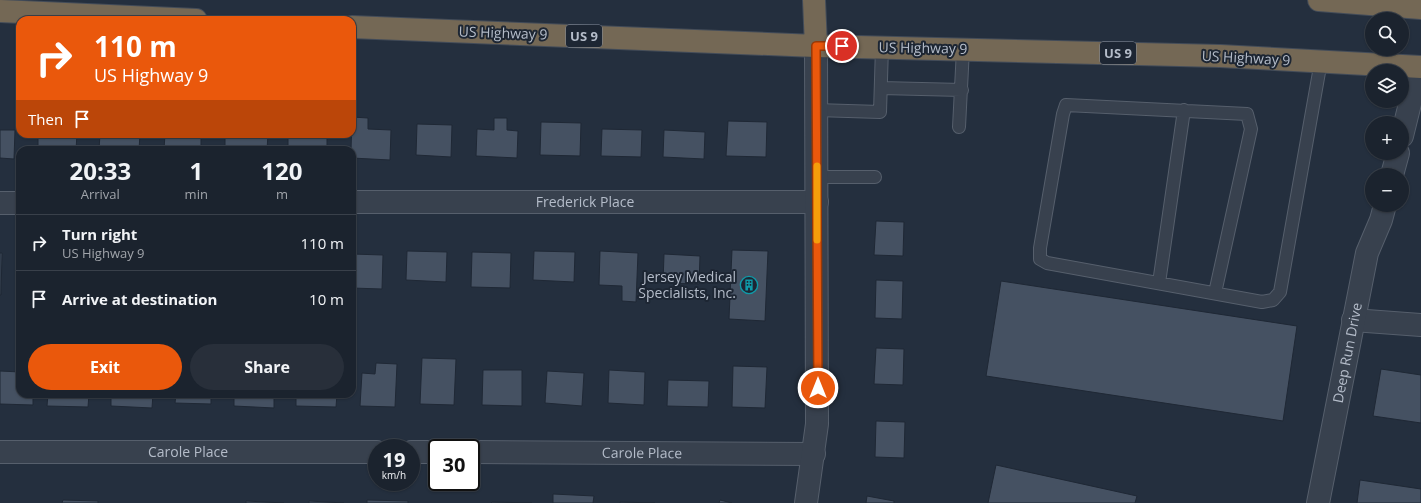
<!DOCTYPE html>
<html lang="en">
<head>
<meta charset="utf-8">
<style>
  :root { --surface:#1b232e; --page:#282f3a; --text:#f1f3f6; --muted:#a0a4aa; --line:#39404a; --accent:#ea580c }
  body { margin:0; font-family:"Open Sans",sans-serif; background:var(--page); color:var(--text); height:100vh; display:flex; flex-direction:column; font-size:15px; white-space:nowrap }
  * { box-sizing:border-box; margin:0 }
  p { font-size:13px; color:var(--muted) }
  .icon { flex:none; width:22px; height:22px; fill:none; stroke:currentColor; stroke-width:2; stroke-linecap:round; stroke-linejoin:round }
  .map { position:relative; flex:1; overflow:hidden }
  .side { position:absolute; left:16px; top:146px; width:340px; height:252px; display:flex; flex-direction:column; background:var(--surface); border-radius:12px; box-shadow:0 1px 3px #0004,0 0 0 1px var(--line) }
  .side>* { flex:none }
  .guide { position:absolute; left:16px; top:16px; width:340px; height:122px; border-radius:12px; box-shadow:0 1px 3px #0004,0 0 0 1px var(--line); background:#ea580c; color:#fff; overflow:hidden }
  .buttons { position:absolute; left:1365px; top:12px; display:grid; gap:8px }
  .buttons a { display:grid; place-items:center; width:44px; height:44px; border-radius:50%; background:var(--surface); box-shadow:0 1px 3px #0004,0 0 0 1px var(--line); font-size:20px }
  .speed { position:absolute; left:368px; top:439px; display:flex; gap:8px; font-size:20px; font-weight:700; text-align:center }
  .speed>* { display:grid; place-content:center; width:52px; height:52px; border-radius:50%; background:var(--surface); box-shadow:0 1px 3px #0004,0 0 0 1px var(--line); line-height:1 }
  .speed small { font-size:10px; font-weight:400 }
  .speed .limit { border:2px solid #111; border-radius:6px; background:#fff; color:#111 }
  .pin { position:absolute; display:grid; place-items:center; width:34px; height:34px; color:#fff; margin:-17px; border:2px solid #fff; border-radius:50%; box-shadow:0 1px 4px #0007 }
  .me { position:absolute; width:44px; margin:-22px; rotate:0deg; stroke-linejoin:round; filter:drop-shadow(0 0 3px #0008) }
  .turn { display:flex; align-items:center; gap:14px; height:84px; padding:0 12px; font-size:18px }
  .turn .icon { width:52px; height:52px; stroke-width:2.5 }
  .turn b { display:block; font-size:28px; line-height:34px }
  .then { display:flex; align-items:center; height:38px; padding:0 12px; background:#0003; gap:8px; font-size:15px }
  .eta { display:flex; justify-content:space-evenly; align-items:center; height:68px; text-align:center }
  .eta b { font-size:24px; font-weight:700; line-height:28px }
  .action { display:flex; gap:8px; margin-top:auto; padding:8px 12px }
  .action a { flex:1; height:46px; border-radius:24px; background:var(--accent); color:#fff; font-size:16px; font-weight:700; line-height:46px; text-align:center }
  .action a+a { background:var(--page); color:var(--text) }
  ul { padding:0; list-style:none }
  li { display:flex; align-items:center; gap:12px; height:56px; padding:0 12px; border-top:1px solid var(--line) }
  li div { flex:1 }
  li b { display:block; font-size:15px }
  li em { font-style:normal }
  .map>svg:first-child { display:block }
</style>
</head>
<body>
<div class="map">
<svg width="1421" height="503" viewBox="0 0 1421 503">
  <rect width="100%" height="100%" fill="#242f3e"/>
  <!-- building -->
  <path fill="#455162" stroke="#1f2835" d="M 352,117 L 368,118 L 368,129 L 391,130 L 390,160 L 352,158 L 351,150 Z
    M 494,118 L 507,118 L 507,130 L 518,131 L 517,158 L 476,156 L 477,129 L 494,130 Z
    M 728,121 L 767,122 L 766,157 L 726,156 Z
    M 541,122 L 581,123 L 580,156 L 540,155 Z
    M 417,124 L 452,125 L 451,157 L 416,155 Z
    M 602,129 L 642,130 L 641,157 L 601,156 Z
    M 0,130 L 15,130 L 14,159 L 0,158 Z
    M 664,130 L 705,132 L 704,159 L 663,157 Z
    M 38,134 L 77,134 L 76,150 L 38,150 Z
    M 100,134 L 140,134 L 139,150 L 99,150 Z
    M 165,134 L 201,134 L 201,150 L 164,150 Z
    M 225,134 L 268,134 L 267,150 L 225,150 Z
    M 288,134 L 327,134 L 327,150 L 288,150 Z
    M 876,221 L 904,222 L 903,256 L 874,255 Z
    M 732,250 L 768,251 L 765,321 L 729,319 Z
    M 407,251 L 447,252 L 446,282 L 406,280 Z
    M 534,251 L 575,252 L 574,282 L 533,280 Z
    M 600,251 L 638,253 L 636,302 L 622,301 L 622,286 L 599,285 Z
    M 472,252 L 511,253 L 510,288 L 471,287 Z
    M 0,253 L 2,253 L 1,295 L 0,295 Z
    M 352,254 L 383,255 L 382,289 L 352,288 Z
    M 664,254 L 700,256 L 699,284 L 663,283 Z
    M 876,280 L 903,281 L 902,319 L 875,318 Z
    M 1001,281 L 1297,326 L 1283,421 L 986,376 Z
    M 876,348 L 904,349 L 903,385 L 874,384 Z
    M 422,358 L 456,359 L 454,405 L 420,404 Z
    M 376,363 L 397,364 L 395,407 L 360,406 L 362,373 L 375,374 Z
    M 733,366 L 767,367 L 765,408 L 732,407 Z
    M 1381,369 L 1421,375 L 1421,423 L 1373,416 Z
    M 483,370 L 522,370 L 522,406 L 482,405 Z
    M 609,370 L 645,372 L 644,405 L 608,403 Z
    M 0,371 L 20,372 L 20,394 L 33,394 L 33,405 L 0,404 Z
    M 547,371 L 584,373 L 582,406 L 545,403 Z
    M 668,380 L 709,381 L 708,407 L 667,406 Z
    M 48,394 L 89,394 L 88,407 L 47,406 Z
    M 111,394 L 153,394 L 152,408 L 111,406 Z
    M 176,394 L 211,394 L 211,404 L 175,403 Z
    M 234,394 L 274,394 L 274,408 L 234,406 Z
    M 296,394 L 337,394 L 336,407 L 296,406 Z
    M 876,421 L 905,422 L 904,458 L 875,457 Z
    M 996,465 L 1137,496 L 1135,503 L 988,503 Z
    M 1360,480 L 1421,489 L 1421,503 L 1357,503 Z
    M 553,494 L 594,496 L 593,503 L 553,503 Z
    M 867,496 L 894,501 L 894,503 L 866,503 Z
    M 63,500 L 98,501 L 98,503 L 62,503 Z
    M 367,500 L 408,501 L 408,503 L 367,503 Z
    M 720,500 L 732,503 L 719,503 Z
    M 246,501 L 284,503 L 246,503 Z
    M 309,501 L 344,503 L 309,503 Z
    M 492,502 L 532,503 L 491,503 Z
    M 620,502 L 655,503 L 620,503 Z"/>
  <g fill="none" stroke-linecap="round" stroke-linejoin="round">
    <defs>
      <path id="lane" d="M 881,88 L 962,90
        M 816,110 L 880,112 L 882,47
        M 959,127 L 963,49
        M 817,177 L 875,177
        M 1159,283 L 1184,110
        M 1215,293 L 1251,129 L 1247,114 L 1066,105 L 1063,114 L 1040,248 L 1040,259 L 1047,263 L 1262,302 L 1273,300 L 1280,292 L 1321,61"/>
      <g id="street">
        <path d="M 1402,136 L 1419,67"/>
        <path d="M 1392,175 L 1398,153"/>
        <path id="s1" d="M 352,202 L 817,202"/>
        <path d="M 0,203 L 20,203"/>
        <path d="M 1353,320 L 1421,325"/>
        <path id="s2" d="M 0,452 L 377,452"/>
        <path d="M 411,452 L 437,452"/>
        <path id="s3" d="M 471,452 L 814,454"/>
        <path d="M 806,503 L 817,424 L 816,46"/>
        <path id="s4" d="M 1318,503 L 1367,253 L 1381,220 L 1385,205"/>
      </g>
      <path id="highway" d="M 814,0 L 816,46
        M 1319,0 L 1421,8
        M 0,11 L 196,20
        M 352,27 L 816,46 L 1220,56 L 1421,67"/>
    </defs>
    <!-- lane casing -->
    <use href="#lane" stroke="#565f6c" stroke-width="14"/>
    <!-- street casing -->
    <use href="#street" stroke="#565f6c" stroke-width="24"/>
    <!-- highway casing -->
    <use href="#highway" stroke="#434c59" stroke-width="24"/>
    <!-- lane -->
    <use href="#lane" stroke="#38414e" stroke-width="12"/>
    <!-- street -->
    <use href="#street" stroke="#38414e" stroke-width="22"/>
    <!-- highway -->
    <use href="#highway" stroke="#746855" stroke-width="22"/>
  </g>
  <g fill="none" stroke-linecap="round" stroke-linejoin="round">
    <defs>
      <path id="route" d="M 818,388 L 816,46 L 842,46"/>
    </defs>
    <!-- route casing -->
    <use href="#route" stroke="#983908" stroke-width="10"/>
    <!-- route -->
    <use href="#route" stroke="#ea580c" stroke-width="7"/>
    <!-- slow -->
    <path stroke="#f59e0b" stroke-width="7" d="M 817,166 L 817,240"/>
  </g>
  <!-- icons -->
  <defs>
    <symbol id="building-ring" viewBox="-11 -11 22 22"><circle r="9.5" fill="#1d2633" stroke="#0f9aa8" stroke-width="1.5"/><path d="M-4-6H4V6H1V3H-1V6H-4ZM-2.5-4.3h1.7v1.8h-1.7ZM.8-4.3h1.7v1.8H.8ZM-2.5-1h1.7V.8h-1.7ZM.8-1h1.7V.8H.8Z" fill="#0f9aa8"/></symbol>
  </defs>
  <g fill-rule="evenodd">
    <use href="#building-ring" x="739" y="275" width="20" height="20"/>
  </g>
  <g text-anchor="middle" stroke-width="4" stroke-linejoin="round" paint-order="stroke">
    <!-- shield labels -->
    <g fill="#1d2633" stroke="#878f9c" stroke-width="1">
      <rect x="566" y="25" width="36" height="22" rx="3"/>
      <rect x="1100" y="42" width="36" height="22" rx="3"/>
    </g>
    <g font-size="13" font-weight="bold" fill="#b4bcc9">
      <text x="584" y="41">US 9</text>
      <text x="1118" y="58">US 9</text>
    </g>
    <!-- street labels -->
    <g font-size="14" fill="#b4bcc9" stroke="#1d2633">
      <text transform="translate(503 33) rotate(2)" y="5">US Highway 9</text>
      <text transform="translate(923 48) rotate(1)" y="5">US Highway 9</text>
      <text transform="translate(1246 58) rotate(3)" y="5">US Highway 9</text>
      <text dy="5" stroke="none"><textPath href="#s1" startOffset="233">Frederick Place</textPath></text>
      <text dy="5" stroke="none"><textPath href="#s4" startOffset="153">Deep Run Drive</textPath></text>
      <text dy="5" stroke="none"><textPath href="#s2" startOffset="188">Carole Place</textPath></text>
      <text dy="5" stroke="none"><textPath href="#s3" startOffset="171">Carole Place</textPath></text>
    </g>
    <!-- poi labels -->
    <g font-size="14" fill="#b4bcc9" stroke="#1d2633" text-anchor="end">
      <text x="736" y="282">Jersey Medical<tspan x="736" dy="16">Specialists, Inc.</tspan></text>
    </g>
  </g>
</svg>
<div class="buttons">
<a><svg class="icon" aria-label="search" viewBox="0 0 24 24"><circle cx="10" cy="10" r="6"/><path d="M15 15l6 6"/></svg></a>
<a><svg class="icon" aria-label="layers" viewBox="0 0 24 24"><path d="M12 4l9 5-9 5-9-5zM3 14l9 5 9-5"/></svg></a>
<a>+</a>
<a>−</a>
</div>
<div class="speed"><div>19<small>km/h</small></div><div class="limit">30</div></div>
<div class="pin" style="left:842px;top:46px;background:#d93025"><svg class="icon" aria-label="arrive" viewBox="0 0 24 24"><path d="M6 21V4h12l-3 4 3 4H6"/></svg></div>
<svg class="me" style="left:818px;top:388px" viewBox="-20 -20 40 40"><circle r="17" fill="#ea580c" stroke="#fff" stroke-width="3"/><path d="M0-11L8 9 0 5-8 9z" fill="#fff"/></svg>
<div class="guide">
<div class="turn"><svg class="icon" aria-label="right" viewBox="0 0 24 24"><path d="M7 20v-9h11M14 6l5 5-5 5"/></svg><div><b>110 m</b>US Highway 9</div></div>
<div class="then">Then<svg class="icon" aria-label="arrive" viewBox="0 0 24 24"><path d="M6 21V4h12l-3 4 3 4H6"/></svg></div>
</div>
<section class="side">
<div class="eta">
<div><b>20:33</b><p>Arrival</p></div>
<div><b>1</b><p>min</p></div>
<div><b>120</b><p>m</p></div>
</div>
<ul>
<li><svg class="icon" aria-label="right" viewBox="0 0 24 24"><path d="M7 20v-9h11M14 6l5 5-5 5"/></svg><div><b>Turn right</b><p>US Highway 9</p></div><em>110 m</em></li>
<li><svg class="icon" aria-label="arrive" viewBox="0 0 24 24"><path d="M6 21V4h12l-3 4 3 4H6"/></svg><div><b>Arrive at destination</b></div><em>10 m</em></li>
</ul>
<div class="action"><a>Exit</a><a>Share</a></div>
</section>
</div>
</body>
</html>
